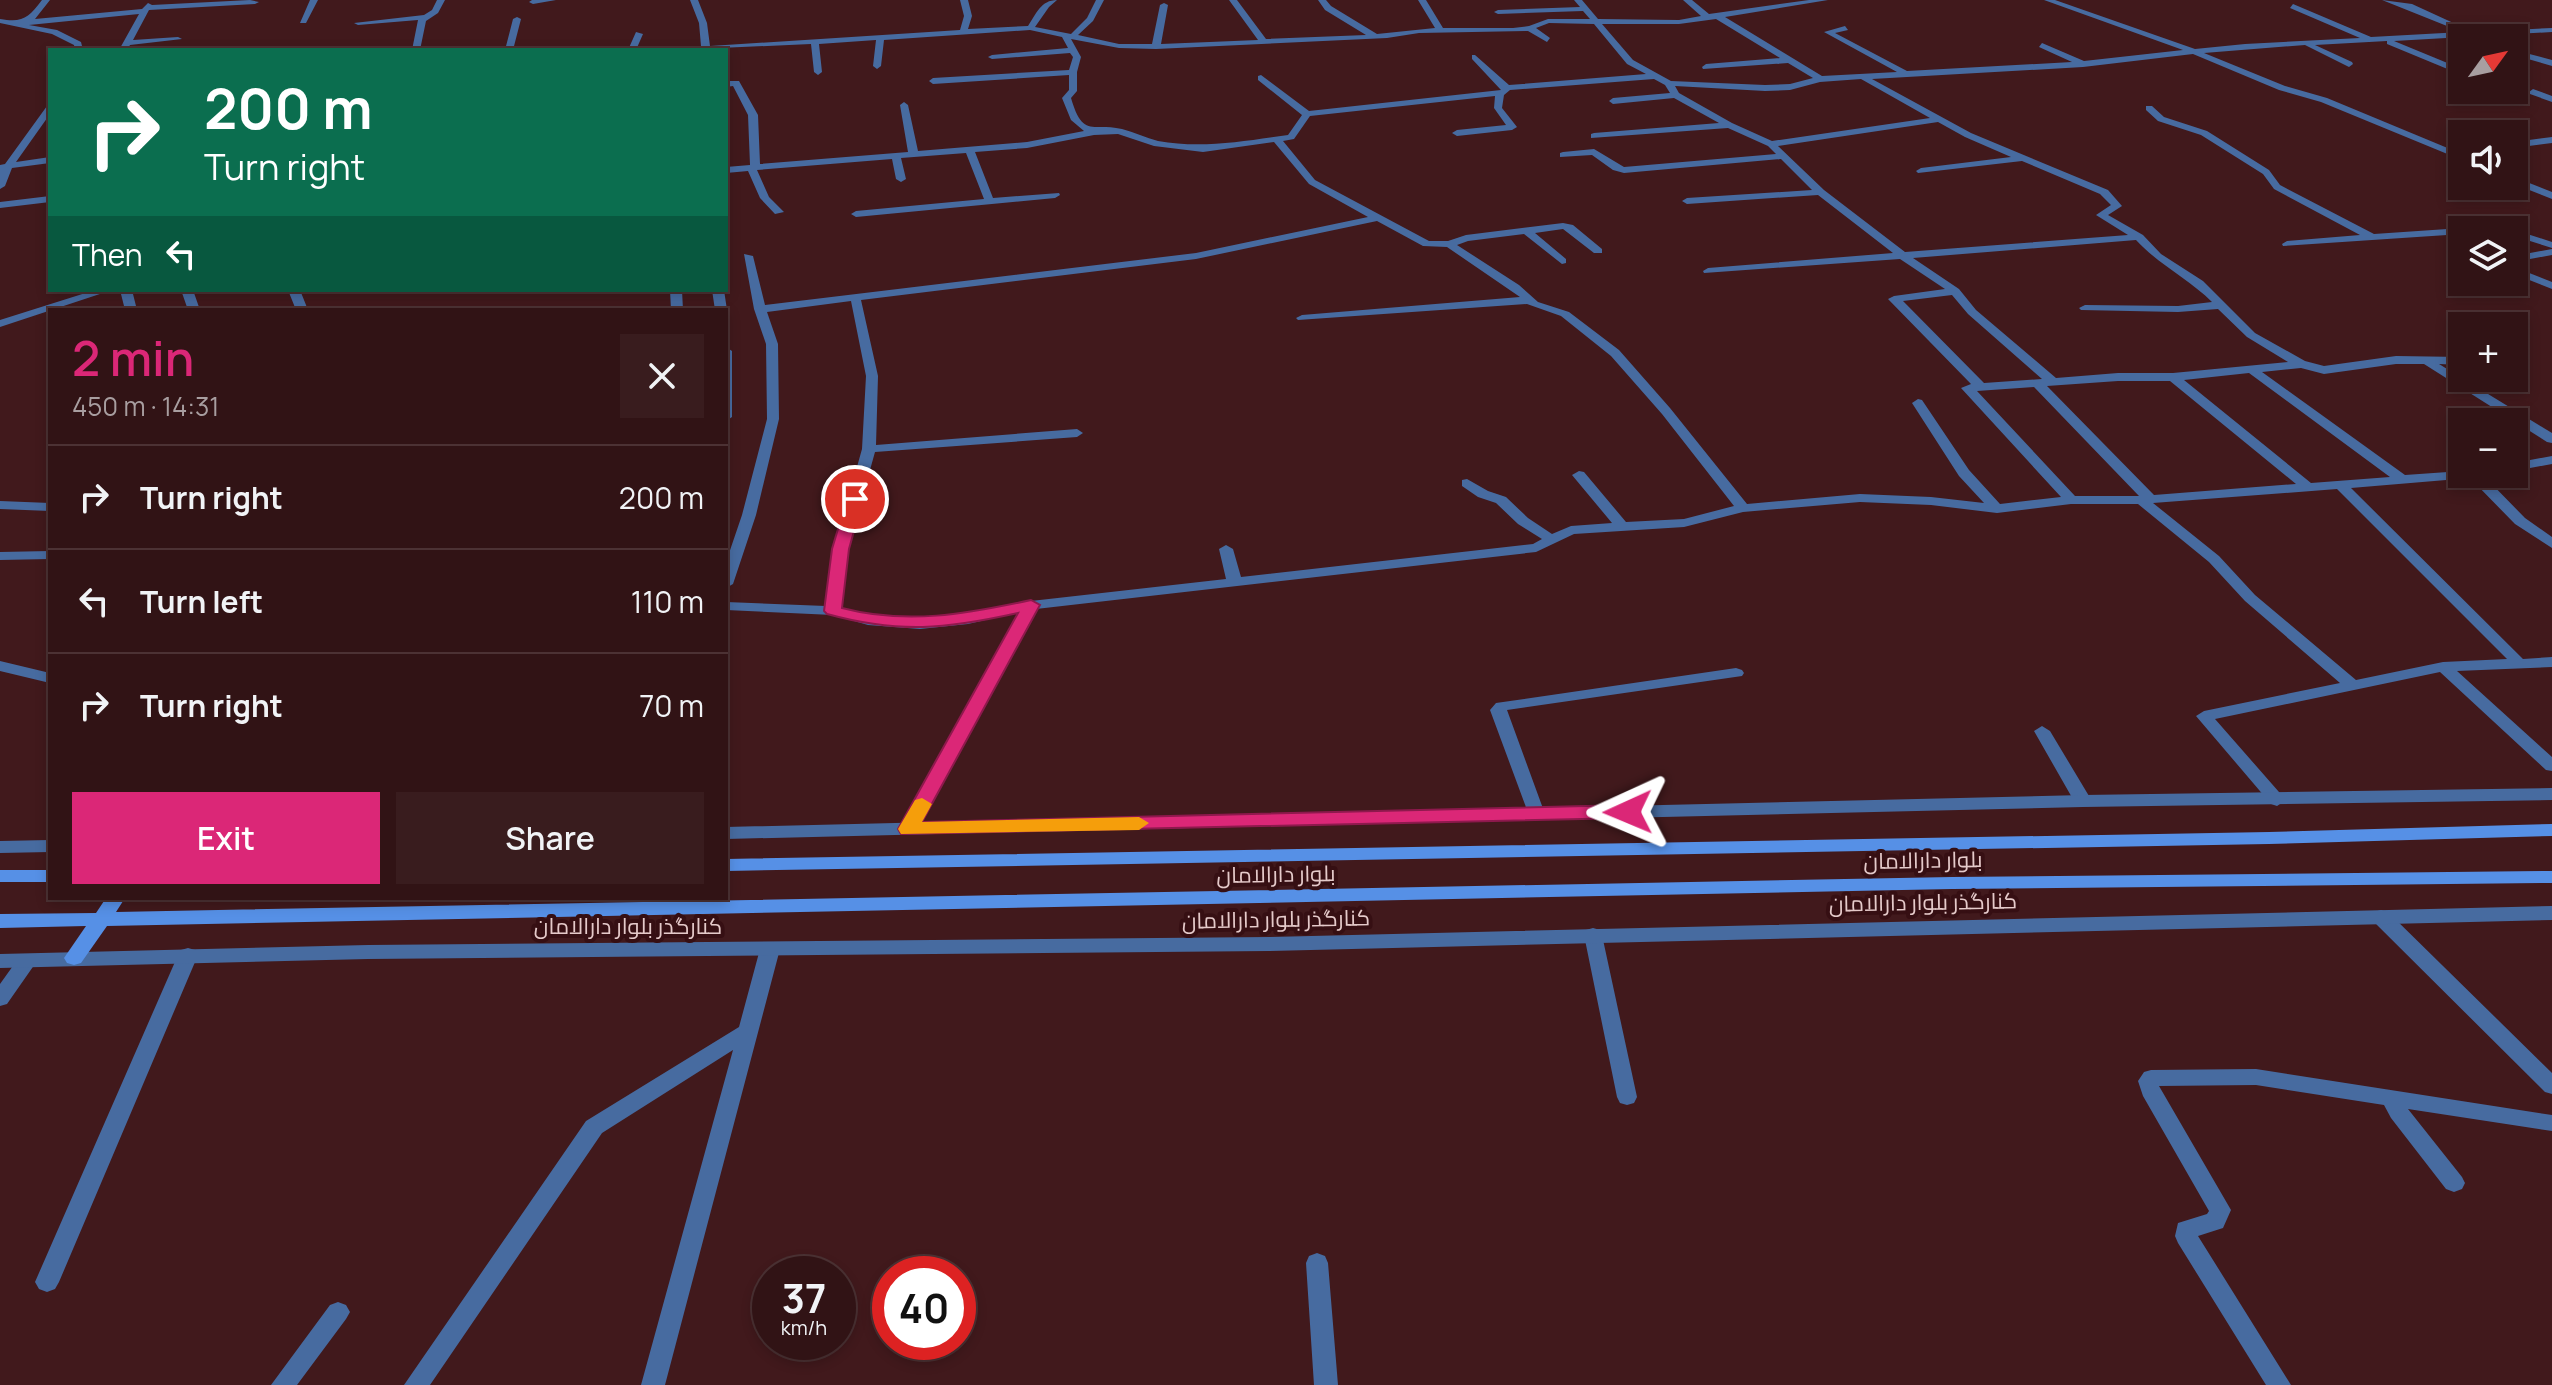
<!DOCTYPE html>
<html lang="en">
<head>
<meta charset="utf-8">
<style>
  :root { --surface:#311315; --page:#391c1e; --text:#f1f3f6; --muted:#a89ea0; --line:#4c3234; --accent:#db2777 }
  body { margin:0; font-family:Manrope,Cairo,sans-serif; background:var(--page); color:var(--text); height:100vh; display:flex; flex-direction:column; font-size:30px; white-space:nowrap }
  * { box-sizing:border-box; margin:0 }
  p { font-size:26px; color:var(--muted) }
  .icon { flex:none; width:44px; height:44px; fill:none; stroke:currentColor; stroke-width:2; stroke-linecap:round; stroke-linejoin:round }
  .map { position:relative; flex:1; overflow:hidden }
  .panel { position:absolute; left:48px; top:308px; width:680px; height:592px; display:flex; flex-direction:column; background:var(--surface); border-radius:0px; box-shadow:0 4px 12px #0003,0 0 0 2px var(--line) }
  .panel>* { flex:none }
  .top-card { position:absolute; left:48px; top:48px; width:680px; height:244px; border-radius:0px; box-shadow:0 4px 12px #0003,0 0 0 2px var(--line); background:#0b6e4f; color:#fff; overflow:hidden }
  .needle { width:52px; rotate:57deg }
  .fabs { position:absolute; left:2448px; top:24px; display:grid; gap:16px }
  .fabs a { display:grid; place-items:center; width:80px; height:80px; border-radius:0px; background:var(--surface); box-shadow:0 4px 12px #0003,0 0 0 2px var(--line); font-size:40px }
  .speed { position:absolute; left:752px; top:1256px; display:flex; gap:16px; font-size:40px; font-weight:700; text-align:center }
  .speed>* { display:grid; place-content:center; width:104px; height:104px; border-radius:50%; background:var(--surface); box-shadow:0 4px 12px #0003,0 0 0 2px var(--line); line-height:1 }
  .speed small { font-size:20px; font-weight:400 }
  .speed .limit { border:12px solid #d22; background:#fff; color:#111 }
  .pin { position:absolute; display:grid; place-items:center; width:68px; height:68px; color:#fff; margin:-34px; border:4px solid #fff; border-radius:50%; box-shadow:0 2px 8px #0007 }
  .me { position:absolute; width:88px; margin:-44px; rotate:269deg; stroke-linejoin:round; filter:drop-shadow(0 0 6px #0008) }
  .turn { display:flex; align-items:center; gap:28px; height:168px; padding:0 24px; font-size:36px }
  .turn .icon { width:104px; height:104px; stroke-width:2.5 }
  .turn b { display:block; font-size:56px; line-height:68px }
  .then { display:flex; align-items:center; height:76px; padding:0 24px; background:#0003; gap:16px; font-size:30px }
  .round { display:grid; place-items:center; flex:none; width:84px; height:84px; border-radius:0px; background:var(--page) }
  .headline { display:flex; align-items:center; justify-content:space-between; height:136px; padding:0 24px }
  h1 { font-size:48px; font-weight:600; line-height:60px; color:var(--accent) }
  .cta { display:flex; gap:16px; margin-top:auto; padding:16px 24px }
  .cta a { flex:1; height:92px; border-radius:0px; background:var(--accent); color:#fff; font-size:32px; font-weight:600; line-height:92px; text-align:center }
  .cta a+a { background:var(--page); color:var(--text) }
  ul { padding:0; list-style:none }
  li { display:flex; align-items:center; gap:24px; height:104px; padding:0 24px; border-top:2px solid var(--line) }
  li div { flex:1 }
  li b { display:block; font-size:30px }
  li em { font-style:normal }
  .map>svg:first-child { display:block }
</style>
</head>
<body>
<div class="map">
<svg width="2552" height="1385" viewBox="0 0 2552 1385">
  <rect width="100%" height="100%" fill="#41191c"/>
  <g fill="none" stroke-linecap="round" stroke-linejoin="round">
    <!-- minor -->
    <path fill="#476ba0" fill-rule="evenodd" d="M 42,0 L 50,0 L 35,19 L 142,9 L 148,3 L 152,5 L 250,0 L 259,2 L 255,4 L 149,10 L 133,40 L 178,37 L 182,39 L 130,45 L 127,50 L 119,50 L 139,14 L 29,25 L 57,30 L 81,42 L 83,50 L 75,50 L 74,45 L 52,34 L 0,23 L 0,19 C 23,23 28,18 42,0 Z
      M 310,0 L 318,0 L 306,23 L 300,23 Z
      M 437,0 L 445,0 L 438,13 L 426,21 L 420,50 L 412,50 L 418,20 L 358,25 L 354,23 L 424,15 L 432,10 Z
      M 532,0 L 556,0 L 533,4 L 529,2 Z
      M 690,0 L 698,0 L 707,23 L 710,46 L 960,30 L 964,16 L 960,0 L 968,0 L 972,16 L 968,29 L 1028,26 C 1036,14 1041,0 1057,0 L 1049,7 L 1035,27 L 1071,34 L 1087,18 L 1096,0 L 1104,0 L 1093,21 L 1078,35 L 1119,44 L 1152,44 L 1160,5 L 1164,3 L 1168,5 L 1161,44 L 1258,40 L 1229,0 L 1237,0 L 1266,39 L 1366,35 L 1325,10 L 1318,0 L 1326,0 L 1331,6 L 1377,34 L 1435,28 L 1418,0 L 1426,0 L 1443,28 L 1513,28 L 1529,26 L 1548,19 L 1590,19 L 1583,11 L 1498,14 L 1494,12 L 1498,10 L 1580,7 L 1574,0 L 1582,0 L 1598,19 L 1679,20 L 1701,16 L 1683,0 L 1692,0 L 1709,14 L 1809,0 L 1828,0 L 1725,17 L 1822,76 L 1897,72 L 1824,32 L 1845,26 L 1848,30 L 1835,33 L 1907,71 L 2072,62 L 2039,47 L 2042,43 L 2084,61 L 2183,50 L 2044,0 L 2055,0 L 2195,49 L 2245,44 L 2360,38 L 2290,8 L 2293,4 L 2371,37 L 2462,32 L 2382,0 L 2412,4 L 2473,32 L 2552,28 L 2552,32 L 2394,41 L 2462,69 L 2462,75 L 2387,44 L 2387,41 L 2315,45 L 2352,62 L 2353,64 L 2349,67 L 2305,45 L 2204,53 L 2285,86 L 2327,98 L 2462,154 L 2462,160 L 2321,102 L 2279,90 L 2193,54 L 2083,67 L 1872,79 L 1971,133 L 2108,190 L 2122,206 L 2108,215 L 2143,235 L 2161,254 L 2203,281 L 2255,333 L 2305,361 L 2324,366 L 2396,356 L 2462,357 L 2462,365 L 2439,364 L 2552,433 L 2552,443 L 2547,442 L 2424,364 L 2396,364 L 2324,374 L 2301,368 L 2262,372 L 2405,475 L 2462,471 L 2462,474 L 2482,474 L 2525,518 L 2552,537 L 2552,548 L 2515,524 L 2470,478 L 2351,488 L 2523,659 L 2552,657 L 2552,667 L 2457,671 L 2552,757 L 2552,771 L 2546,770 L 2440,672 L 2215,719 L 2286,800 L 2277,806 L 2271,804 L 2196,716 L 2204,711 L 2340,683 L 2245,601 L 2209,562 L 2138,504 L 2071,504 L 1997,513 L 1931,505 L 1860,502 L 1743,512 L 1684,527 L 1574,534 L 1536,552 L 1036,609 L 917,829 L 914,833 L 902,833 L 899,829 L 1020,612 L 968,624 L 920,629 L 868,625 L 833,615 L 726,610 L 726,602 L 826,606 L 834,549 L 862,449 L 866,376 L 851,301 L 767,312 L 778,344 L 779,419 L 756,515 L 733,584 L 726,588 L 726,562 L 742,515 L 767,419 L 766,344 L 754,309 L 744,254 L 753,256 L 765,305 L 1196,253 L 1368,217 L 1309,184 L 1274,142 L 1203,152 L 1154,146 L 1118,134 L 1094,135 L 1027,148 L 975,152 L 993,198 L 1059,193 L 1060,195 L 1055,198 L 856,217 L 851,214 L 856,211 L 984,199 L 966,153 L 901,158 L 906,179 L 901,182 L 896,179 L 892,159 L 757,170 L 769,197 L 784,212 L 775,214 L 760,198 L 748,171 L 726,173 L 726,167 L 750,165 L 748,115 L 733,86 L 726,87 L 726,81 L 739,81 L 758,115 L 760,164 L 908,152 L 900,105 L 904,102 L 908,105 L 918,151 L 1027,142 L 1084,131 L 1071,120 L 1062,98 L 1069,90 L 1069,75 L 933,84 L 929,81 L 933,78 L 1069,70 L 1073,57 L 1070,53 L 992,59 L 988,57 L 992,55 L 1068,48 L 1062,37 L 1030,30 L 884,40 L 881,66 L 877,69 L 873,66 L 876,40 L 819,44 L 822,72 L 818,75 L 814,72 L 811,44 L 674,50 L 701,46 L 699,23 ZM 1716,19 L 1780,58 L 1706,64 L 1702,67 L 1703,69 L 1788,63 L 1813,78 L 1790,84 L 1765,85 L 1671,81 L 1633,60 L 1602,24 L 1679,24 ZM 1549,23 L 1594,24 L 1627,64 L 1646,74 L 1509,85 L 1475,55 L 1472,55 L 1472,59 L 1501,90 L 1309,111 L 1261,75 L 1258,76 L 1258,80 L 1302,115 L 1288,135 C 1244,141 1202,149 1158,141 C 1146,138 1134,132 1122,129 C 1092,122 1083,139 1071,98 L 1077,91 L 1077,72 L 1081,57 L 1071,39 L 1119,48 L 1156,49 L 1387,38 L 1419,33 L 1528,31 L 1547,42 L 1550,38 L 1536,28 ZM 1654,79 L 1665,85 L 1670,93 L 1613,98 L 1609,101 L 1613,104 L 1674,98 L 1719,123 L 1594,133 L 1591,134 L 1591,138 L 1728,128 L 1768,146 L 1776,154 L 1624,167 L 1594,149 L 1563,152 L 1560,153 L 1560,157 L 1592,155 L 1613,170 L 1624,173 L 1781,159 L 1812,190 L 1687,198 L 1682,201 L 1687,204 L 1818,195 L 1893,253 L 1708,268 L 1703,271 L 1704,273 L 1900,259 L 1945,289 L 1894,296 L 1888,299 L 1971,384 L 1961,388 L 2061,497 L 2000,504 L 1969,470 L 1922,400 L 1918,399 L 1912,403 L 1959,476 L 1984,503 L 1931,497 L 1860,494 L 1747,504 L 1670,408 L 1619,350 L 1569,312 L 1538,302 L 1519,285 L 1457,245 L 1468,241 L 1524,234 L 1562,264 L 1566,263 L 1566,259 L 1535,233 L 1563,229 L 1594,253 L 1602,253 L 1602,249 L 1573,225 L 1563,223 L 1466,235 L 1448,241 L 1429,241 L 1315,180 L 1283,141 L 1294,139 L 1310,116 L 1495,96 L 1494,108 L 1506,125 L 1457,130 L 1452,133 L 1457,136 L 1512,130 L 1517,127 L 1502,108 L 1504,95 L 1510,90 ZM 1861,79 L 1930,118 L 1772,141 L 1732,123 L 1679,93 L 1675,86 L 1765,91 L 1790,90 L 1820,82 ZM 1938,122 L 1965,137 L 2011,157 L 1921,168 L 1916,171 L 1918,173 L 2022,161 L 2100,194 L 2111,205 L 2096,215 L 2128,235 L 1905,252 L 1824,190 L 1778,146 ZM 1377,221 L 1423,246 L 1447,247 L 1520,297 L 1302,315 L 1296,318 L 1298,320 L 1527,304 L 1561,316 L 1611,356 L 1662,414 L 1734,506 L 1684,519 L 1626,522 L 1584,472 L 1579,471 L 1572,475 L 1612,523 L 1571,526 L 1552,534 L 1528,518 L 1506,497 L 1488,491 L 1467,479 L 1462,480 L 1462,486 L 1478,497 L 1496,503 L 1518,524 L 1542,539 L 1533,544 L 1241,577 L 1233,549 L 1226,545 L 1219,549 L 1226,579 L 1031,601 L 968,614 L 920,619 L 868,615 L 841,608 L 848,549 L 875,452 L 1077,437 L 1083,433 L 1077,429 L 876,445 L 878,376 L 861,300 L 1196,259 ZM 2136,240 C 2159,265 2189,279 2212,302 L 2178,306 L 2085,305 L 2079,308 L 2081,310 L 2178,312 L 2218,309 L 2247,337 L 2288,362 L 2173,373 L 2118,373 L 2056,378 L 1976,310 L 1959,289 L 1913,258 ZM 1952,295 L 1968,314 L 2042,379 L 1984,383 L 1903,301 ZM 2249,373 L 2390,477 L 2311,483 L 2184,380 ZM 2118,381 L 2170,381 L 2296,484 L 2154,495 L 2047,386 ZM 2034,387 L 2139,496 L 2075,496 L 1977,391 ZM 2337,489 L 2507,659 L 2443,662 L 2356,680 L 2255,595 L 2219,556 L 2153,503 Z
      M 517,17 L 521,19 L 513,50 L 505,50 L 513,19 Z
      M 636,32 L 643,34 L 636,50 L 628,50 Z
      M 2514,50 L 2552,60 L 2552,66 L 2514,55 Z
      M 2533,89 L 2552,96 L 2552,102 L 2530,94 L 2529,92 Z
      M 50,105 L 50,114 L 16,162 L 50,157 L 50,163 L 12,168 L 5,186 L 0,189 L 0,165 L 5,164 L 47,106 Z
      M 2146,106 L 2152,106 L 2164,117 L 2207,131 L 2269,170 L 2280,185 L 2374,234 L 2462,228 L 2467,230 L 2462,230 L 2462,234 L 2283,246 L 2282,244 L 2287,241 L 2360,235 L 2274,189 L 2263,174 L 2201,135 L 2158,121 L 2146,110 Z
      M 2552,137 L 2552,143 L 2514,148 L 2514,142 Z
      M 2514,177 L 2552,192 L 2552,199 L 2514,184 Z
      M 50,196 L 50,202 L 0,208 L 0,202 Z
      M 2513,230 L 2514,230 L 2518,231 L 2552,242 L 2552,248 L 2514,236 Z
      M 2552,249 L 2552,255 L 2514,262 L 2514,256 Z
      M 2514,267 L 2552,282 L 2552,289 L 2514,274 Z
      M 95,290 L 112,290 L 0,327 L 0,320 Z
      M 120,290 L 132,290 L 137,310 L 125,310 Z
      M 181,290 L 193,290 L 200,310 L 188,310 Z
      M 288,290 L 300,290 L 308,310 L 296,310 Z
      M 670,290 L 682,290 L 683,310 L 671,310 Z
      M 712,290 L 724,290 L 727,310 L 726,311 L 715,310 Z
      M 726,347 L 732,351 L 732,417 L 726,421 Z
      M 2552,456 L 2552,464 L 2514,471 L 2514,463 Z
      M 0,501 L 50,503 L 50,511 L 0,509 Z
      M 50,551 L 50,559 L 0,560 L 0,552 Z
      M 0,661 L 50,673 L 50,683 L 0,671 Z
      M 1736,668 L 1742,670 L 1744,673 L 1742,676 L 1507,710 L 1545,814 L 1542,818 L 1530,818 L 1490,710 L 1496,703 Z
      M 2042,726 L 2050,731 L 2092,801 L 2089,805 L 2077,805 L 2074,801 L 2034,731 Z
      M 2381,910 L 2388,912 L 2552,1073 L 2552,1094 L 2545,1092 L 2374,922 L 2372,917 L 2374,912 Z
      M 1593,928 L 1600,930 L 1602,935 L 1637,1097 L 1634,1103 L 1627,1105 L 1620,1103 L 1617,1097 L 1584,935 L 1586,930 Z
      M 770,942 L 777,944 L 780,949 L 665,1385 L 641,1385 L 733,1050 L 602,1133 L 430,1385 L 404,1385 L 586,1121 L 739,1027 L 760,949 L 763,944 Z
      M 188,948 L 195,950 L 198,955 L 59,1282 L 55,1289 L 47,1292 L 39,1289 L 35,1282 L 178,955 L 181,950 Z
      M 27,954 L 34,956 L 37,961 L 7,1004 L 0,1006 L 0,984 L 20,956 Z
      M 2256,1069 L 2552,1115 L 2552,1131 L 2408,1109 L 2462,1177 L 2465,1183 L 2462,1189 L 2454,1192 L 2446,1189 L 2391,1118 L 2384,1105 L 2256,1085 L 2159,1086 L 2231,1210 L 2223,1228 L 2198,1236 L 2291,1385 L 2266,1385 L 2178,1243 L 2175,1236 L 2178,1223 L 2207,1214 L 2209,1211 L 2143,1096 L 2138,1081 L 2144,1072 L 2151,1070 Z
      M 1317,1253 L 1325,1256 L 1328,1263 L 1338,1385 L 1314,1385 L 1306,1263 L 1309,1256 Z
      M 338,1302 L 346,1305 L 350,1312 L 346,1319 L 297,1385 L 271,1385 L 330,1305 Z"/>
    <!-- tertiary -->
    <path fill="#476ba0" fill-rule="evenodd" d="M 2552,788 L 2552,800 L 2083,807 L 726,839 L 726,827 L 2083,795 Z
      M 50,840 L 50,852 L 0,853 L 0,841 Z
      M 2552,906 L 2552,920 L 1269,951 L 368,959 L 0,968 L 0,954 L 368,945 L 1269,937 Z"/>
    <!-- secondary -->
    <path fill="#5690e6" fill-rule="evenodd" d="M 2552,824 L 2552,836 L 2269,844 L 726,871 L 726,859 L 2269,832 Z
      M 0,870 L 50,870 L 50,882 L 0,882 Z
      M 2552,871 L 2552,883 L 1952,889 L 107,926 L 81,963 L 74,965 L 67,963 L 64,958 L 86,926 L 0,928 L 0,914 L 96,913 L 106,898 L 125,898 L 116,912 L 1952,877 Z"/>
  </g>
  <!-- route -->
  <path fill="#db2777" stroke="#8e194d" stroke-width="2" d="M 855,494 L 863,499 L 849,549 L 842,608 C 907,625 966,614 1031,600 L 1040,605 L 922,822 L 1628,805 L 1638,812 L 1628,818 L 901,834 L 898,829 L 1018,613 C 946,629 900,634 827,614 L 824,611 L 832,549 L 847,499 Z"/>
  <!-- slow -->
  <path fill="#f59e0b" d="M 922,798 L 932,804 L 922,822 L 1139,817 L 1149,823 L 1139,830 L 901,834 L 898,829 L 915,800 Z"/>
  <g text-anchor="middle" stroke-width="8" stroke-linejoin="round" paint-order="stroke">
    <!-- street labels -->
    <g font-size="22" fill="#e5caca" stroke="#360f13">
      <text transform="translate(1923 860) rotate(-1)" y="8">بلوار دارالامان</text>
      <text transform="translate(1276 874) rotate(-1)" y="8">بلوار دارالامان</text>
      <text transform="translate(1923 902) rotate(-1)" y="8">کنارگذر بلوار دارالامان</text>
      <text transform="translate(1276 919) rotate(-1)" y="8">کنارگذر بلوار دارالامان</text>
      <text x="628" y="934">کنارگذر بلوار دارالامان</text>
    </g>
  </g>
</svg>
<div class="fabs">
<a><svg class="needle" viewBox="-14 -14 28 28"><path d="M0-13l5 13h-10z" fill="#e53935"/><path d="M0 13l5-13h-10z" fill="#a89ea0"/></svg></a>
<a><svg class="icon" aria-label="sound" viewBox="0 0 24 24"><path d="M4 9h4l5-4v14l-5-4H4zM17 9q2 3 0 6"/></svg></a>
<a><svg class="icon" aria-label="layers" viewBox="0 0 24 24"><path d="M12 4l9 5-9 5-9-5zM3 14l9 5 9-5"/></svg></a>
<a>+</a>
<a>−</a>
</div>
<div class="speed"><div>37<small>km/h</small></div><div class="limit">40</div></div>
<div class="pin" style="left:855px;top:499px;background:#d93025"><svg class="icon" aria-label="arrive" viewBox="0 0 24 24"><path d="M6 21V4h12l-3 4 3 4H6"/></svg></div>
<svg class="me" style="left:1628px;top:812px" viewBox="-20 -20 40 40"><path d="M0-17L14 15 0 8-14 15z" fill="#db2777" stroke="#fff" stroke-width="4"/></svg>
<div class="top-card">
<div class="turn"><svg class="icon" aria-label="right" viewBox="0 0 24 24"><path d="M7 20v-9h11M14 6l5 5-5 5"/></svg><div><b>200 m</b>Turn right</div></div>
<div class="then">Then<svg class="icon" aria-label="left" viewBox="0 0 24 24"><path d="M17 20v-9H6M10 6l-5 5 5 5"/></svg></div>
</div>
<section class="panel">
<div class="headline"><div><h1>2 min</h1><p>450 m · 14:31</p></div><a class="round"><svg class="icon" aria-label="close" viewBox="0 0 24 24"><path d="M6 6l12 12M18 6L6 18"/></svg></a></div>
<ul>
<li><svg class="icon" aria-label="right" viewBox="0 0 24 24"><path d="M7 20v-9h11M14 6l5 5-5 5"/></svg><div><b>Turn right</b></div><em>200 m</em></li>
<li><svg class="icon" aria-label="left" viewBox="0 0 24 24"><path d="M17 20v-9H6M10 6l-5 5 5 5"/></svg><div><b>Turn left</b></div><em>110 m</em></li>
<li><svg class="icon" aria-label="right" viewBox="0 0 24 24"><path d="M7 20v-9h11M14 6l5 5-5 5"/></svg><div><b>Turn right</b></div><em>70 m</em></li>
</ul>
<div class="cta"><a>Exit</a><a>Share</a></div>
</section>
</div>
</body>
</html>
